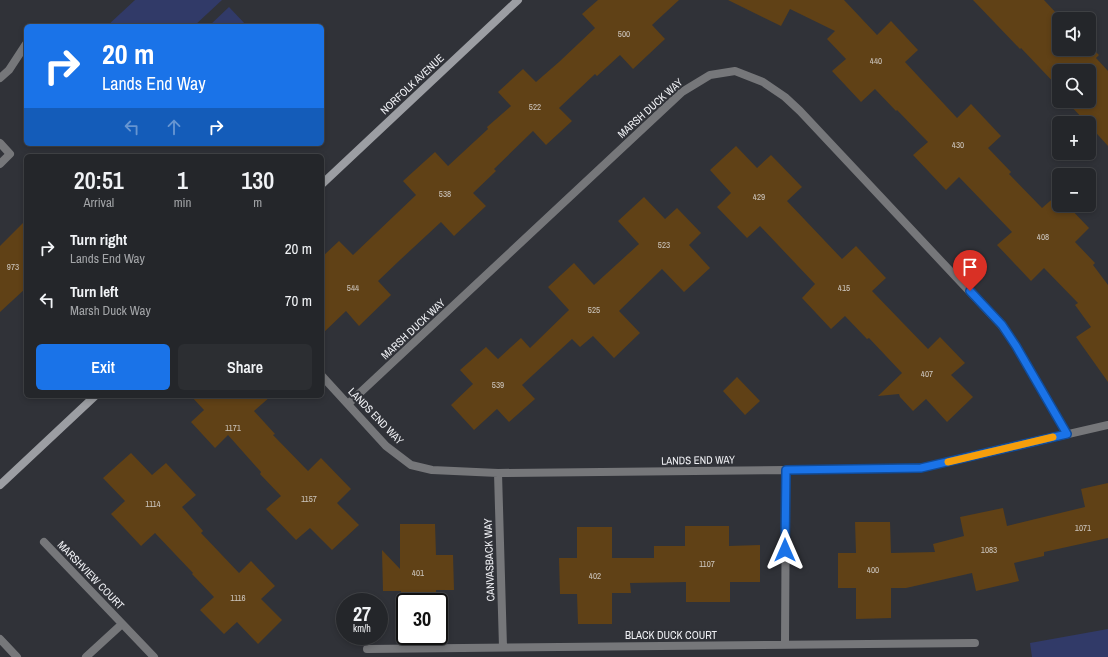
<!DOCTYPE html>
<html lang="en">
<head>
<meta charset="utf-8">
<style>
  :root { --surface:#24262a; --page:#2c2e32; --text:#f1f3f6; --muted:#a3a5a8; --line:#414347; --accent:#1a73e8 }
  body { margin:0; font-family:"Archivo Narrow",sans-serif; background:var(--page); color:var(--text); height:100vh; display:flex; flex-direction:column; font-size:15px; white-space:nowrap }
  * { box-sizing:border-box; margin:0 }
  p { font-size:13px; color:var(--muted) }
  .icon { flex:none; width:22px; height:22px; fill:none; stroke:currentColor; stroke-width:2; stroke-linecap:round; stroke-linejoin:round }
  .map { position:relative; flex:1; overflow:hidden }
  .drawer { position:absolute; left:24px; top:154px; width:300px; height:244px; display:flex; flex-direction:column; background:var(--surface); border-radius:6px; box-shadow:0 2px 6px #0003,0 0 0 1px var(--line) }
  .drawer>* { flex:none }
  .hud { position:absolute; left:24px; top:24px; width:300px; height:122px; border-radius:6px; box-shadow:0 2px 6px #0003,0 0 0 1px var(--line); background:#1a73e8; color:#fff; overflow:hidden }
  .controls { position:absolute; left:1052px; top:12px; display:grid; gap:8px }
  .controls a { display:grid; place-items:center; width:44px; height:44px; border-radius:6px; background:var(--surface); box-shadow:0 2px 6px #0003,0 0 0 1px var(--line); font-size:20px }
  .speed { position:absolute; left:336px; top:593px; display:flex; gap:8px; font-size:20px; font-weight:700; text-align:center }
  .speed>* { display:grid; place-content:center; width:52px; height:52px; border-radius:50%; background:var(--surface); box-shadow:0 2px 6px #0003,0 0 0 1px var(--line); line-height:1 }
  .speed small { font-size:10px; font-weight:400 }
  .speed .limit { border:2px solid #111; border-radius:6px; background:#fff; color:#111 }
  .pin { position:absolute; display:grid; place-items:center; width:34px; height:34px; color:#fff; margin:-41px -17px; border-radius:50% 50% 50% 0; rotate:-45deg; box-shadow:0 0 4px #0007 }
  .pin .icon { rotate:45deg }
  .me { position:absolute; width:44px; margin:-22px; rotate:0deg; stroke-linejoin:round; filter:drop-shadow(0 0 3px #0008) }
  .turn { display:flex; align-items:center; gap:14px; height:84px; padding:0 12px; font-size:18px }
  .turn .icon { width:52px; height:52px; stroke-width:2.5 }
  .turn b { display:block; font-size:28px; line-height:34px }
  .lanes { display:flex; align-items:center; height:38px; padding:0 12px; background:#0003; justify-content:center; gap:20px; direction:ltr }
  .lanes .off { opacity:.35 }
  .eta { display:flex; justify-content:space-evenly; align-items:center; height:68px; text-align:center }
  .eta b { font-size:24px; font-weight:600; line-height:28px }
  .primary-button { display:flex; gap:8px; margin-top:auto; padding:8px 12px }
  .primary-button a { flex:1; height:46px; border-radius:6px; background:var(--accent); color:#fff; font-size:16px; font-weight:600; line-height:46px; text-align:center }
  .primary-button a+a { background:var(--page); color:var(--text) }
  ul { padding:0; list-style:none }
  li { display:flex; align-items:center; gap:12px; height:52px; padding:0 12px }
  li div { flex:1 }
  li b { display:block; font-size:15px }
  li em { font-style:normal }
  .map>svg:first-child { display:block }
</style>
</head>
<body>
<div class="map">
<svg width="1108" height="657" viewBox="0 0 1108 657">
  <rect width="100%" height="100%" fill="#303238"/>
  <!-- green -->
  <path fill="#313a68" d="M 135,0 L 222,0 L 194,26 L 107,26 Z
    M 229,7 L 247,26 L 209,26 Z
    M 1108,629 L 1108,657 L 1032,657 L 1030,643 Z"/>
  <!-- building -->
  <path fill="#604116" d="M 598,0 L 679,0 L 652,25 L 665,39 L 633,69 L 620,55 L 597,76 L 595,74 L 559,108 L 572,121 L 546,145 L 533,131 L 494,169 L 496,171 L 473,193 L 486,206 L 454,236 L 441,222 L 400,260 L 378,281 L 391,295 L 359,326 L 346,311 L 322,334 L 322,257 L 339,241 L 353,255 L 416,195 L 403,181 L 435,152 L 448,166 L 488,129 L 487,127 L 511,106 L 498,92 L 523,69 L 536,82 L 559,62 L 595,28 L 582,14 Z
    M 728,0 L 844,0 L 877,35 L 891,21 L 918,50 L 905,62 L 957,118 L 971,104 L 1001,136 L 988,148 L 1011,172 L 1009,174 L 1042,208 L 1057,195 L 1059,197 L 1059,205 L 1067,205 L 1089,228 L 1075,242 L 1095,263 L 1093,265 L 1108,285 L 1108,382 L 1076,337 L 1091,327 L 1075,305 L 1078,303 L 1044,268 L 1031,281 L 997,245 L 1012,232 L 959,177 L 946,190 L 913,155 L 928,142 L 897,110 L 896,111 L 875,89 L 861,102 L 832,71 L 846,59 L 827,39 L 835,31 L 790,9 L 781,26 Z
    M 973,0 L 1044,0 L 1057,14 L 1059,12 L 1065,19 L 1059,19 L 1059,49 L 1089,49 L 1089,45 L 1099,55 L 1096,58 L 1108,71 L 1108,146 L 1089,125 L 1089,123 L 1087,123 L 1066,101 L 1089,101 L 1089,71 L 1059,71 L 1059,88 L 1021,48 L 1020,49 Z
    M 736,146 L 757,168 L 771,155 L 802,187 L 787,201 L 842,259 L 856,246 L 886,278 L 872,291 L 928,349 L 940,337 L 965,363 L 951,375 L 973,397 L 947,422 L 926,399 L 913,411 L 900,397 L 899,394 L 878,396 L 902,373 L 869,338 L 867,339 L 845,316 L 831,329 L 802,298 L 815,284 L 760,226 L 747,238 L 717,207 L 731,193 L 710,170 Z
    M 644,197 L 665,219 L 677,208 L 701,233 L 689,245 L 710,268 L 684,292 L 662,269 L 619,311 L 640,333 L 614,358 L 593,336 L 580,347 L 572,339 L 522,385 L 535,399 L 509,422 L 497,409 L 474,430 L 451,405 L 473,384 L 460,370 L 486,347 L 498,359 L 521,338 L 530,348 L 569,310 L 548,287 L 574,263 L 594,285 L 639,244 L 618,221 Z
    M 26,220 L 26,288 L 0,312 L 0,246 Z
    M 737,377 L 760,401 L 745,415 L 723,391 Z
    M 191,396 L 271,396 L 254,411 L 275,434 L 273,435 L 308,471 L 321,458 L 351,489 L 337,503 L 359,525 L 332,550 L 310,528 L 296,540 L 266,509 L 281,496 L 260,474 L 261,472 L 228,435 L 215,448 L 191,422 L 204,410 Z
    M 131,453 L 152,475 L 166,463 L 196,495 L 182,507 L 203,531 L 201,533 L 239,573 L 251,561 L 275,586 L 261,599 L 282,620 L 258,644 L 237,622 L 224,634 L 200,610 L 214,597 L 192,574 L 193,573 L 155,533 L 141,546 L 111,514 L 125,501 L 103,478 Z
    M 1108,483 L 1108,538 L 1044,552 L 1044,556 L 1014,563 L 1019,581 L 976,591 L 972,573 L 906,588 L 891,588 L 891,618 L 856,619 L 856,588 L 838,588 L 838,553 L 856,553 L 855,522 L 890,522 L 891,553 L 935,552 L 933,544 L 964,536 L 960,517 L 1003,508 L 1007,526 L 1085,507 L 1081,489 Z
    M 400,524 L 435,524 L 436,555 L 453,555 L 454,590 L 436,590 L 436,602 L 401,602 L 401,591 L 383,591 L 382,550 L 400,569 Z
    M 685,526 L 729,526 L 729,546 L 760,545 L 760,582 L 730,582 L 730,602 L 686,602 L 686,582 L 630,583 L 631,593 L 612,593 L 612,624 L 578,624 L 577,594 L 560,594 L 559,558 L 577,558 L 577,527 L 612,527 L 612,558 L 654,558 L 654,546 L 685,546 Z"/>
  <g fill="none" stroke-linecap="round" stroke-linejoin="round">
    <!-- lane -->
    <path stroke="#76777a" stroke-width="8" d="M 0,143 L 10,154 L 0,164"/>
    <!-- street -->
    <path stroke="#76777a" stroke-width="8" d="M 0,78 L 9,70 L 26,44
      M 322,376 L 386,446 L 411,465 L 432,470 L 498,473 L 786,470 L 921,468 L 1108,425
      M 348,404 L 682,92 L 710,75 L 735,71 L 763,82 L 785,97 L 800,111 L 1001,325 L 1016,346 L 1067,434
      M 498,473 L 503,647
      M 44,542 L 154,657
      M 0,639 L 17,657
      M 785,645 L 786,470
      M 367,649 L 975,643
      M 86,657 L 122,624"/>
    <!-- secondary -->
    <path stroke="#9c9ea3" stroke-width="8" d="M 322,184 L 518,0
      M 0,485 L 95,396"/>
  </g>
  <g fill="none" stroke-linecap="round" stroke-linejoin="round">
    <defs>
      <path id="route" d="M 785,550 L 786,470 L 921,468 L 1067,434 L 1016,346 L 1002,325 L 970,291"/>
    </defs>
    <!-- route casing -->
    <use href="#route" stroke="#114b97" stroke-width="10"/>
    <!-- route -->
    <use href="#route" stroke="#1a73e8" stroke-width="7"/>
    <!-- slow -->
    <path stroke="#f59e0b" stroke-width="7" d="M 948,462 L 1053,437"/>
  </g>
  <g text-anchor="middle" stroke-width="4" stroke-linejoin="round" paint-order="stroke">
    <!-- number labels -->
    <g font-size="9" fill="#cbc4bc">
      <text x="624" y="37">500</text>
      <text x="876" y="64">440</text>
      <text x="535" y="110">522</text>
      <text x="958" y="148">430</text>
      <text x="445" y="197">538</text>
      <text x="759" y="200">429</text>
      <text x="1043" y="240">408</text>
      <text x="664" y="248">523</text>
      <text x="13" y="270">973</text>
      <text x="353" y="291">544</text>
      <text x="844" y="291">415</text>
      <text x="594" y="313">525</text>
      <text x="927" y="377">407</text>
      <text x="498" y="388">539</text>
      <text x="233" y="431">1171</text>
      <text x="309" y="502">1157</text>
      <text x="153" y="507">1114</text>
      <text x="1083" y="531">1071</text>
      <text x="989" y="553">1083</text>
      <text x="707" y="567">1107</text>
      <text x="873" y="573">400</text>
      <text x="418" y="576">401</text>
      <text x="595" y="579">402</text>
      <text x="238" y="601">1116</text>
    </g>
    <!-- street labels -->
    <g font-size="11" fill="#eff0f4" stroke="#303238">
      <text transform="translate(412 84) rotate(-43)" y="4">NORFOLK AVENUE</text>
      <text transform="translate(650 108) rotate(-42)" y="4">MARSH DUCK WAY</text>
      <text transform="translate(413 329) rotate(-43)" y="4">MARSH DUCK WAY</text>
      <text transform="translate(376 416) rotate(46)" y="4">LANDS END WAY</text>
      <text transform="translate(698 460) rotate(-1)" y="4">LANDS END WAY</text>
      <text transform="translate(489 560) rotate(-92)" y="4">CANVASBACK WAY</text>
      <text transform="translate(91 575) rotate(46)" y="4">MARSHVIEW COURT</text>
      <text x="671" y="639">BLACK DUCK COURT</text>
    </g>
  </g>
</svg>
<div class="controls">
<a><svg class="icon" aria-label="sound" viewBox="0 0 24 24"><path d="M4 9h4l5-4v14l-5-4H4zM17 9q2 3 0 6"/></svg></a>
<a><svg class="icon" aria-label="search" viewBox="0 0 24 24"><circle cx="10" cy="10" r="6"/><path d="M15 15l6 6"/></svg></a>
<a>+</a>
<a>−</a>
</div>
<div class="speed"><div>27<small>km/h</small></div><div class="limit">30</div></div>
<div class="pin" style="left:970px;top:291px;background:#d93025"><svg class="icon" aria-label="arrive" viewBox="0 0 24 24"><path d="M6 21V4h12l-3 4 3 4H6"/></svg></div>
<svg class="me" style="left:785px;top:550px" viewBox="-20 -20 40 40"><path d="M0-17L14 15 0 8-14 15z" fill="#1a73e8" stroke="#fff" stroke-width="4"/></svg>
<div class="hud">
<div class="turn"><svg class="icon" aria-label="right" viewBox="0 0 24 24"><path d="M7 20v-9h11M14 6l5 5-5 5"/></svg><div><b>20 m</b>Lands End Way</div></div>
<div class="lanes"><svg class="icon off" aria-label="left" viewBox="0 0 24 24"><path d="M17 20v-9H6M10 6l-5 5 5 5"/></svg><svg class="icon off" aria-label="ahead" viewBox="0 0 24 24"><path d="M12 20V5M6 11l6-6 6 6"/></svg><svg class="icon" aria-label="right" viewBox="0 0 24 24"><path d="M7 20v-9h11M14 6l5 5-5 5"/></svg></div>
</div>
<section class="drawer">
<div class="eta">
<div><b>20:51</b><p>Arrival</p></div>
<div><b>1</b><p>min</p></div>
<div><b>130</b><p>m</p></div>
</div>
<ul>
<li><svg class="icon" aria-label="right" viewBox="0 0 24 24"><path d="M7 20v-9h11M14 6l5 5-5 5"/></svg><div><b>Turn right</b><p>Lands End Way</p></div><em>20 m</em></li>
<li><svg class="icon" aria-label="left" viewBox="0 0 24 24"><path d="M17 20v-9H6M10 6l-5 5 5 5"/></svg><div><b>Turn left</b><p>Marsh Duck Way</p></div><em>70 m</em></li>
</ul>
<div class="primary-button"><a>Exit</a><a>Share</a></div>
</section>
</div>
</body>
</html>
